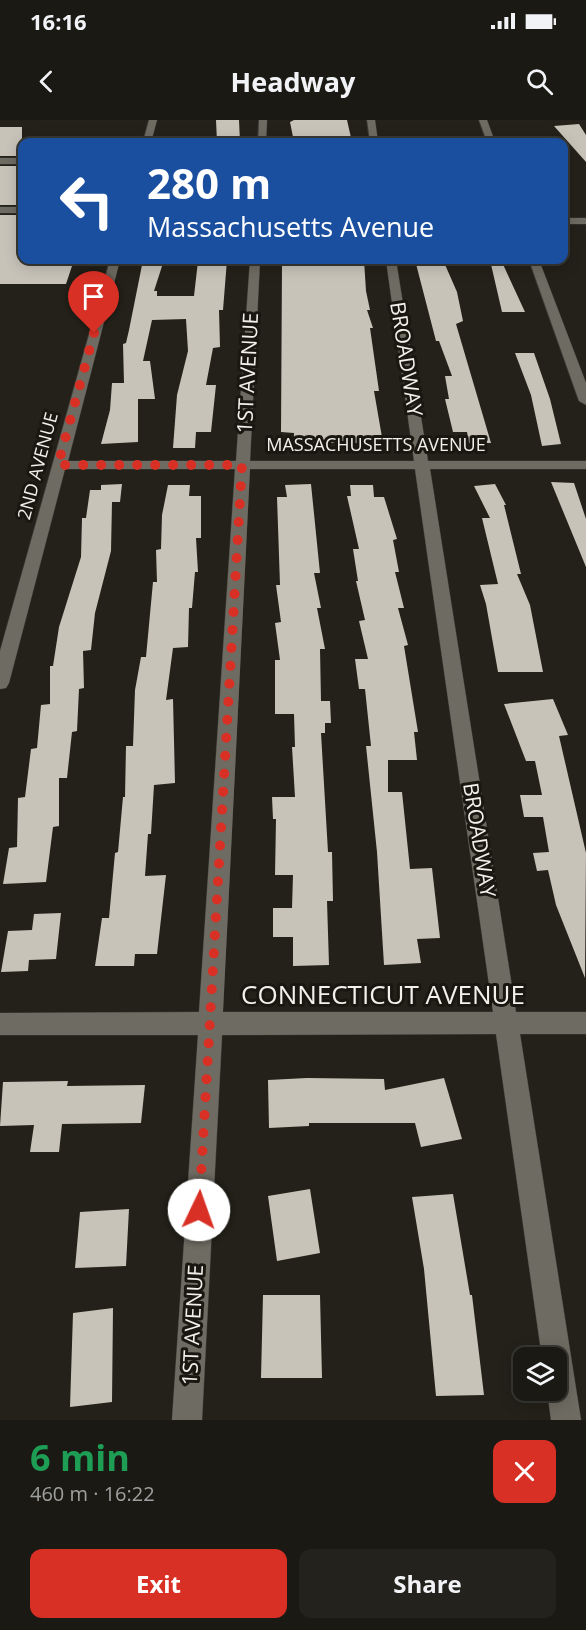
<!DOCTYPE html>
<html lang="en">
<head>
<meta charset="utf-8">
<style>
  :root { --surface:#1a1913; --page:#23221c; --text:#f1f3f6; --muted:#9fa0a0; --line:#383833; --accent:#d93025 }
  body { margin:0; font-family:"Open Sans",sans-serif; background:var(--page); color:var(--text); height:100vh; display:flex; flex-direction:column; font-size:22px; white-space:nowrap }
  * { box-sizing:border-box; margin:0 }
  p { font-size:20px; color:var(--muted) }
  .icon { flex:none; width:33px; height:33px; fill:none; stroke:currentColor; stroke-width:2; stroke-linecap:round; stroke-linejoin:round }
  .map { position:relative; height:1300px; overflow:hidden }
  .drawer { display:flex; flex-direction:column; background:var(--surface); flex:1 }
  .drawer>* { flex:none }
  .hud { position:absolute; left:18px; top:18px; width:550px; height:126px; border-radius:12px; box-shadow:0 3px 15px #0003,0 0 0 2px var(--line); background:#1a4fa0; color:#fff; overflow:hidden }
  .controls { position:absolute; left:513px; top:1227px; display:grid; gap:12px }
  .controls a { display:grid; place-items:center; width:54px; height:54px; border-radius:12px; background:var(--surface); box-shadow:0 3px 15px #0003,0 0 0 2px var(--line); font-size:30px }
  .pin { position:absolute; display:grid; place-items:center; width:51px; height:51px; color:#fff; margin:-62px -26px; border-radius:50% 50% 50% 0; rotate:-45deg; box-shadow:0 0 6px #0007 }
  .pin .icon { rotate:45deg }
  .me { position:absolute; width:66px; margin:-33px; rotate:3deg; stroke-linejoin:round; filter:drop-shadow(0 0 4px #0008) }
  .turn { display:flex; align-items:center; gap:21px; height:126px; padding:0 30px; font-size:27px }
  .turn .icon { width:78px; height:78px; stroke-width:2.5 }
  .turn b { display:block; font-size:42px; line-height:51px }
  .round { display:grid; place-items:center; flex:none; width:63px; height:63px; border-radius:12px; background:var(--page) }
  .overview { display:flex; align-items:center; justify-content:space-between; height:102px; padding:0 30px }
  h1 { font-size:36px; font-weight:700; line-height:45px; color:#1e9e55 }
  .cta { display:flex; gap:12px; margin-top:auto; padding:12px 30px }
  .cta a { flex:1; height:69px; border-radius:12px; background:var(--accent); color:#fff; font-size:24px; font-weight:700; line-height:69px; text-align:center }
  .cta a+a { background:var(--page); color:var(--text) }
  .status { display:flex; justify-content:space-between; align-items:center; height:42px; padding:0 30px; background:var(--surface); direction:ltr }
  .status svg { height:16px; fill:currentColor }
  header { display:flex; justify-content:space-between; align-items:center; height:78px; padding:0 30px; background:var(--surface); font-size:27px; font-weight:700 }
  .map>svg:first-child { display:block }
</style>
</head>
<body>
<div class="status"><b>16:16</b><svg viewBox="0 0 49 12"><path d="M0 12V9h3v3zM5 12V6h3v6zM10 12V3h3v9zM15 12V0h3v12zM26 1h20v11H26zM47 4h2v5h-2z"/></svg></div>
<header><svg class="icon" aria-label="back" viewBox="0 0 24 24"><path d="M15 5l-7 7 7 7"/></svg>Headway<svg class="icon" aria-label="search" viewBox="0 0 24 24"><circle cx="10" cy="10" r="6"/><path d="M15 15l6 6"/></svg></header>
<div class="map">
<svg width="586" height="1300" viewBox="0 0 586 1300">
  <rect width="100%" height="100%" fill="#232119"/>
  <!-- building -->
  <path fill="#c7c3b9" d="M 216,0 L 239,0 L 240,22 L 217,22 Z
    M 294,0 L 347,0 L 352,22 L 294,22 L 290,2 Z
    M 579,4 L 586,15 L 586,42 L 554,6 Z
    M 0,7 L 22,7 L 22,36 L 0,36 Z
    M 0,46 L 22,46 L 22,85 L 0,85 Z
    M 0,95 L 22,95 L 22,140 L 74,140 L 66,164 L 0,164 Z
    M 143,140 L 164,140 L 154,171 L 157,171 L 157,176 L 194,176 L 198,141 L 227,140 L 223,190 L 219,190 L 220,227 L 213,228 L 206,265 L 216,265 L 211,312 L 196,312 L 195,328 L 173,328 L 177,275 L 188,231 L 186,199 L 152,200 L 143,241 L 150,241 L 155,279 L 138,279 L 138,322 L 101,324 L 110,290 L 112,263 L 124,263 L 123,224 L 126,223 L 129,210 Z
    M 339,140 L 364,140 L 366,171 L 370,190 L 367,190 L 373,208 L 370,208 L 379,271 L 374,271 L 383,323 L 294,323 L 294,313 L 281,312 L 282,144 L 342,144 Z
    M 415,140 L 443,140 L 457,172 L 463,201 L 456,204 L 491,323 L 469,323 L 467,312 L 453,312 L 445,279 L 449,279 L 445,256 L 452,256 L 439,221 L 436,221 Z
    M 490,140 L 501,140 L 525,192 L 502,192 Z
    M 515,233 L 534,233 L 550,279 L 561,324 L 542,326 L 531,275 Z
    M 551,362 L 574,363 L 586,399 L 586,447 Z
    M 122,364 L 120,382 L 112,382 L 111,431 L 95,493 L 91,530 L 83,531 L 84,568 L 79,569 L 77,611 L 72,612 L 67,658 L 59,658 L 59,706 L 53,707 L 46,762 L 3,764 L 9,728 L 17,727 L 18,678 L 25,677 L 31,629 L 37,628 L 41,585 L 50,584 L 50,546 L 53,546 L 59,507 L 81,437 L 82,398 L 86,398 L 90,370 L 101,370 L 101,365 Z
    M 311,364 L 320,453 L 314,453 L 321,488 L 317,488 L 325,529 L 320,529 L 321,581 L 330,581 L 331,603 L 325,603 L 325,613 L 321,613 L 328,732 L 332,732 L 333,781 L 327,781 L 329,845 L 293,846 L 293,817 L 273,817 L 273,788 L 292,788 L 293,755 L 275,755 L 276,699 L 273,699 L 272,677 L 295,677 L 292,627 L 295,627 L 294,594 L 275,594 L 275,540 L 280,540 L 275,503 L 281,502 L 276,465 L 280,465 L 277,377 L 287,377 L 285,365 Z
    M 495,364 L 506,385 L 504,385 L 521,454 L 517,454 L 530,485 L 543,552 L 498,552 L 486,484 L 480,465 L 498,464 L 482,398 L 490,398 L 474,366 Z
    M 168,365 L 190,365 L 189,376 L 201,376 L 201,418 L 196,418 L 198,452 L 195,452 L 192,488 L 189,488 L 188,527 L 173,528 L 166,580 L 173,579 L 175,663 L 154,665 L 151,714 L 148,714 L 145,756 L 166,755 L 157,834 L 135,834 L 134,846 L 95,846 L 102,798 L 109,798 L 115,733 L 118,732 L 123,677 L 125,677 L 126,626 L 133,626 L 135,570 L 141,537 L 146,537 L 153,462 L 157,462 L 156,430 L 161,429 L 162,395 Z
    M 350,365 L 373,365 L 374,377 L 384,377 L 397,419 L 393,420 L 399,452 L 395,452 L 404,488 L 398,488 L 408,525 L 404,526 L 418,612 L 414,612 L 417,640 L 388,640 L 388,672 L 402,672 L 410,749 L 432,748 L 440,818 L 417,819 L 421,843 L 384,845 L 377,732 L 366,626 L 371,626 L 365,569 L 359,569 L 355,539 L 368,539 L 359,501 L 365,500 L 356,461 L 358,461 L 353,429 L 359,429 L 347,376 L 351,376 Z
    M 553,579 L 568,615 L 559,616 L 586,733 L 585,858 L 556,785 L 548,750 L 537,751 L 533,733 L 549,732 L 543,697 L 524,697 L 520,675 L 542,675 L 535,641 L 526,641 L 504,584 Z
    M 61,793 L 56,839 L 29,840 L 28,851 L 1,852 L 8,811 L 32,810 L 34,794 Z
    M 307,958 L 384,959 L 385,970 L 444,958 L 462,1019 L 421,1027 L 415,1003 L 309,1003 L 309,1006 L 269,1008 L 268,960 Z
    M 68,961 L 67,966 L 145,965 L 141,1003 L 62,1004 L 59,1032 L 30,1032 L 34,1005 L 0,1006 L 3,962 Z
    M 310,1069 L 320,1133 L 277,1141 L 268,1076 Z
    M 453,1074 L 470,1175 L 472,1175 L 484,1275 L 436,1276 L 424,1149 L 412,1077 Z
    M 129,1089 L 126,1146 L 75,1148 L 80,1092 Z
    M 263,1175 L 320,1175 L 322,1258 L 261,1258 Z
    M 113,1188 L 112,1282 L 70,1287 L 73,1193 Z"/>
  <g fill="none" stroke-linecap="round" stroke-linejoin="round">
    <defs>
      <path id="street" d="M 149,0 L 157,0 L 151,22 L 143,22 Z
        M 259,0 L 267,0 L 266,22 L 258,22 Z
        M 367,0 L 375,0 L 378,22 L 370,22 Z
        M 479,0 L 487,0 L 495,22 L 487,22 Z
        M 0,38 L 22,38 L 22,44 L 0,44 Z
        M 0,87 L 22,87 L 22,93 L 0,93 Z
        M 564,98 L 586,98 L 586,104 L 564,104 Z
        M 110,140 L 120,140 L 68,341 L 236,341 L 250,140 L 260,140 L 250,341 L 414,341 L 386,140 L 396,140 L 428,341 L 586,341 L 586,349 L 430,349 L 516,892 L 586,892 L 586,914 L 520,914 L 581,1300 L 551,1300 L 547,1270 L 556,1270 L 556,1238 L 542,1238 L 496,914 L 222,915 L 202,1300 L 172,1300 L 198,915 L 0,915 L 0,893 L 199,892 L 235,349 L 65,349 L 9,563 L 6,568 L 0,569 L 0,531 ZM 250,349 L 415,349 L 493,892 L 223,892 Z
        M 529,140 L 539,140 L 586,263 L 586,285 L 579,281 Z"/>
    </defs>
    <!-- street casing -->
    <use href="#street" stroke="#3f3d38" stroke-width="1"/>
    <!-- street -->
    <use href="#street" fill="#6e6b62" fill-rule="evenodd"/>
  </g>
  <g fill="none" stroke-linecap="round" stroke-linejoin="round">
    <!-- route -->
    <path stroke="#d93025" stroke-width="10" stroke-dasharray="0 18" d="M 94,213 L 58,345 L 242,345 L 199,1090"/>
  </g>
  <g text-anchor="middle" stroke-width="6" stroke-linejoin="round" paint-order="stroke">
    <!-- far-street labels -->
    <g font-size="18" fill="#f2f0eb" stroke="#1a1710">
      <text x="376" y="331">MASSACHUSETTS AVENUE</text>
      <text transform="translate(38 346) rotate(-75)" y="6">2ND AVENUE</text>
    </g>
    <!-- street labels -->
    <g font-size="21" fill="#f2f0eb" stroke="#1a1710">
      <text transform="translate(406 239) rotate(81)" y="7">BROADWAY</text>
      <text transform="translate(248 253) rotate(-87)" y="7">1ST AVENUE</text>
      <text transform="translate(479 720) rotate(81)" y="7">BROADWAY</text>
      <text transform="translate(193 1205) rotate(-87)" y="7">1ST AVENUE</text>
    </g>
    <!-- near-street labels -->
    <g font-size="26" fill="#f2f0eb" stroke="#1a1710">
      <text x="383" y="884">CONNECTICUT AVENUE</text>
    </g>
  </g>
</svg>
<div class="controls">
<a><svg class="icon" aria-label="layers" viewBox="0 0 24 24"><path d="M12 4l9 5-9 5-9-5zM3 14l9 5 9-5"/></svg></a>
</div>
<div class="pin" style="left:94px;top:213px;background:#d93025"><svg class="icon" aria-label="arrive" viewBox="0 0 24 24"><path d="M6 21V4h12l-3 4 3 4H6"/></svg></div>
<svg class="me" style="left:199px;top:1090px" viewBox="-20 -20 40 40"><circle r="19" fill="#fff"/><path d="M0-13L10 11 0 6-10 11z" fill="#d93025"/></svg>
<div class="hud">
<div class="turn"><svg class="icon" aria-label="left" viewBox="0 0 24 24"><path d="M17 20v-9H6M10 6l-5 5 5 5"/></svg><div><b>280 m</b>Massachusetts Avenue</div></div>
</div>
</div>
<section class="drawer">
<div class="overview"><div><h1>6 min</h1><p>460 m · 16:22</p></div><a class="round" style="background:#d93025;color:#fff"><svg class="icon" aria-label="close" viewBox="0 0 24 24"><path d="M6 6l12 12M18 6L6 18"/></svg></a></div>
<div class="cta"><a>Exit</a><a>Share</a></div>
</section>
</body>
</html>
